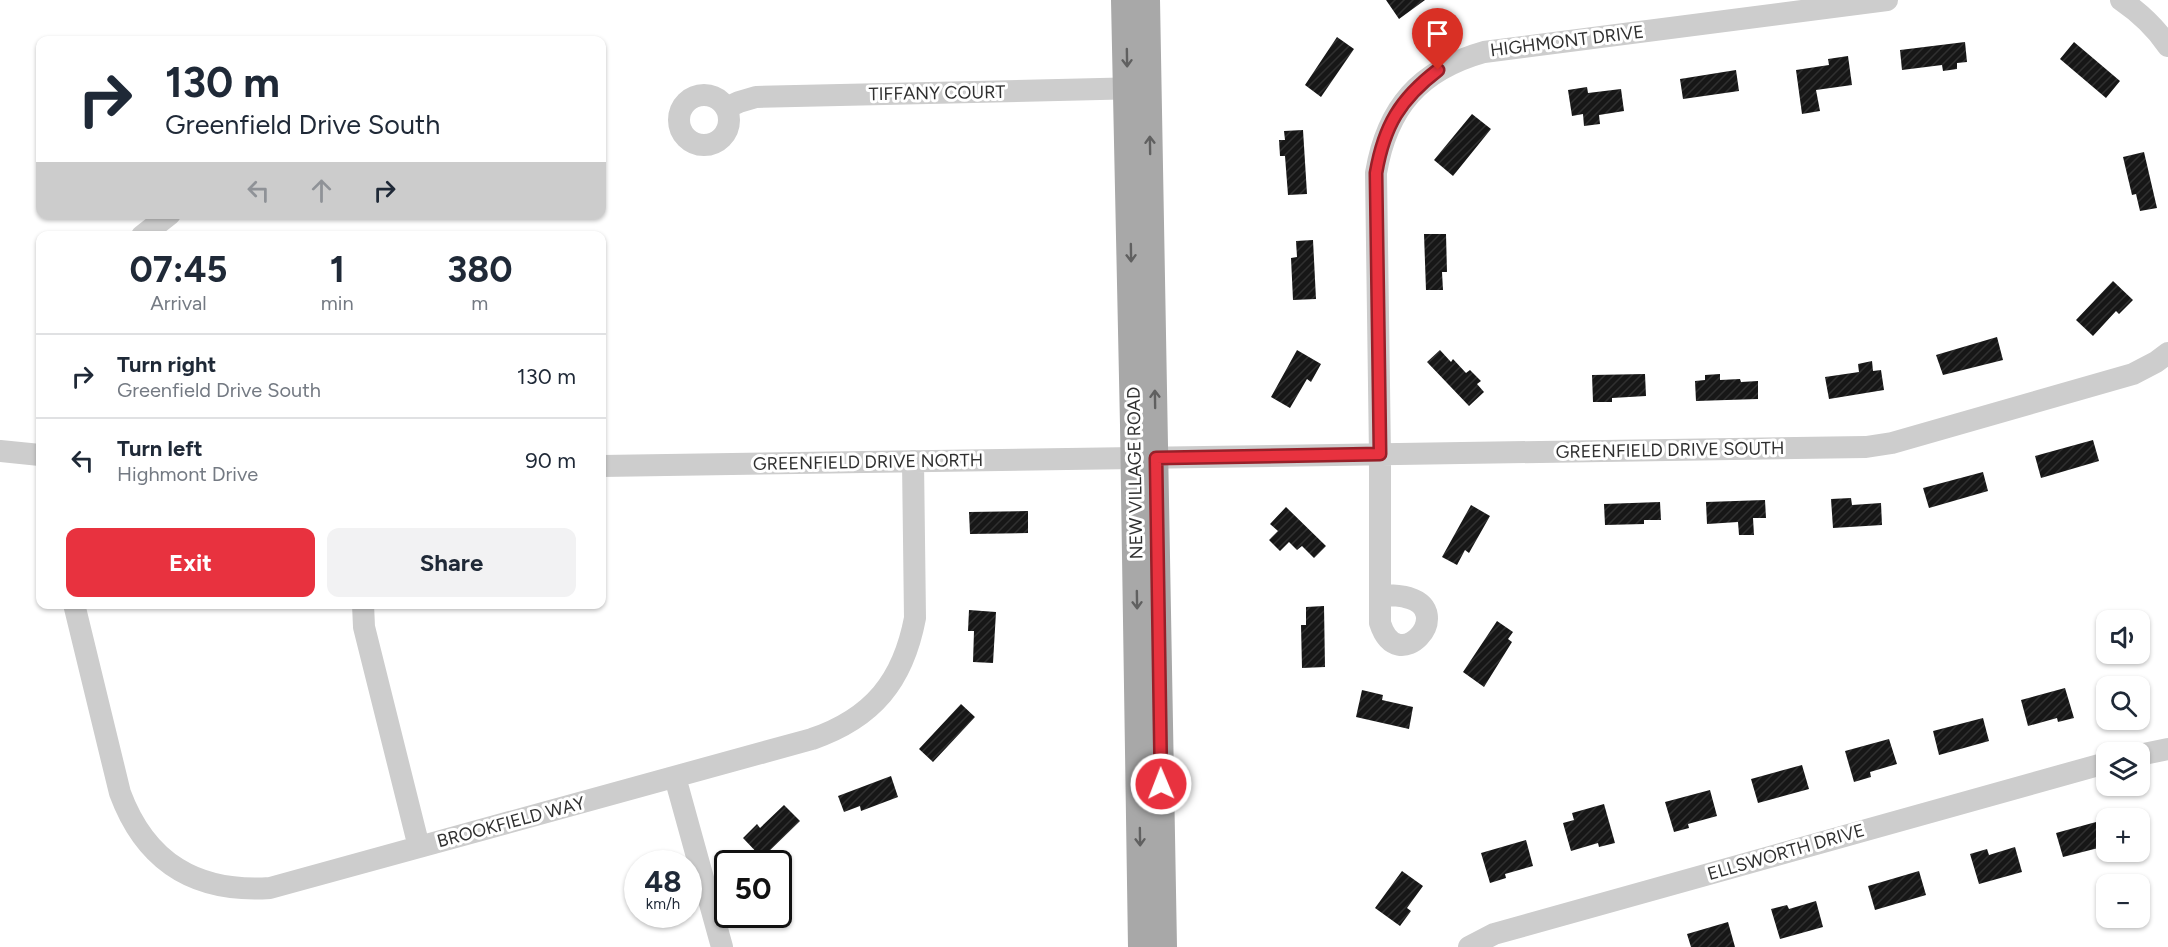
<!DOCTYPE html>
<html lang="en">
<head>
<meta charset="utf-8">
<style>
  :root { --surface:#fff; --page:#f2f2f3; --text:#1f2937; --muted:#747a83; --line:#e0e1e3; --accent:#e8323f }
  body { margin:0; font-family:Figtree,sans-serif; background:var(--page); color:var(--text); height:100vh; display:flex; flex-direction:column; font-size:22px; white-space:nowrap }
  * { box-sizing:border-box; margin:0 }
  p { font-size:20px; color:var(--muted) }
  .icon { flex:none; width:33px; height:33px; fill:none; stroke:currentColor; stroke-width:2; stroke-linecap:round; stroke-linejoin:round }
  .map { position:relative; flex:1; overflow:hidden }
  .side { position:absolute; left:36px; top:231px; width:570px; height:378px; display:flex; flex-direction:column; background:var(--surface); border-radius:12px; box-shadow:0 2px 4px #0004 }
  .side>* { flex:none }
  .banner { position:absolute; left:36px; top:36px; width:570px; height:183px; border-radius:12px; box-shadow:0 2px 4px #0004; background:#fff; color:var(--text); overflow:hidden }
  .fabs { position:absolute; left:2096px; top:610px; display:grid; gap:12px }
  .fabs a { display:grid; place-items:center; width:54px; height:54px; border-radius:12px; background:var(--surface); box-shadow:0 2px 4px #0004; font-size:30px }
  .speed { position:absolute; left:624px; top:850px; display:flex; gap:12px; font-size:30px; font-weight:700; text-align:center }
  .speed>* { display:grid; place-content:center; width:78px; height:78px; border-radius:50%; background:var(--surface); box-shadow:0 2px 4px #0004; line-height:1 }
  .speed small { font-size:15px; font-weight:400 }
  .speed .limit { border:3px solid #111; border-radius:9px; background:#fff; color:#111 }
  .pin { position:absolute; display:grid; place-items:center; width:51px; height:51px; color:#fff; margin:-62px -26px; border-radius:50% 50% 50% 0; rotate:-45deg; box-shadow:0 0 6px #0007 }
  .pin .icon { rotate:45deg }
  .me { position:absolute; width:66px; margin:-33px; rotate:359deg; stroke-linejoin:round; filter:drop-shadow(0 0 4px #0008) }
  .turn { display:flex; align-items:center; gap:21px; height:126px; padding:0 30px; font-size:27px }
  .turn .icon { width:78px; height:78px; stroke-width:2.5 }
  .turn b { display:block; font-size:42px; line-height:51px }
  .lanes { display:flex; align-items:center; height:57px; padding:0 30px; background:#0003; justify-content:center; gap:30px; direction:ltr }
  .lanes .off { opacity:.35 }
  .eta { display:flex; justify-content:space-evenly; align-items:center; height:102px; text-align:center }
  .eta b { font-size:36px; font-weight:700; line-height:42px }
  .button { display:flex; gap:12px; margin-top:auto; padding:12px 30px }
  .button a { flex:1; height:69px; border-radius:12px; background:var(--accent); color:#fff; font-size:24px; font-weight:700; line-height:69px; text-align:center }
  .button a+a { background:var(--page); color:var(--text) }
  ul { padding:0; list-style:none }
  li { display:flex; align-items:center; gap:18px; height:84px; padding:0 30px; border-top:2px solid var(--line) }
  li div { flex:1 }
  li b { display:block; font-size:22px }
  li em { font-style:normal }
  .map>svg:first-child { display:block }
</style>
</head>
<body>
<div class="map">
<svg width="2168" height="947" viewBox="0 0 2168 947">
  <defs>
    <pattern id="building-hatch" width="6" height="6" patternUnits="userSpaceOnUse" patternTransform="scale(1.5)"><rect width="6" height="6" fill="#171717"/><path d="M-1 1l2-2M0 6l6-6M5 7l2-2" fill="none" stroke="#303030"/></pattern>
  </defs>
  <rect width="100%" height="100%" fill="#fff"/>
  <!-- building -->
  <path fill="url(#building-hatch)" d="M 1386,0 L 1425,0 L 1399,19 Z
    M 1337,37 L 1354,49 L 1321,97 L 1305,85 Z
    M 1965,42 L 1967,62 L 1957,63 L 1957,69 L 1943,71 L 1942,65 L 1902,70 L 1900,50 Z
    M 2074,42 L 2120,81 L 2106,98 L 2060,59 Z
    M 1848,56 L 1852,85 L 1816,90 L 1820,111 L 1802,114 L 1796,70 L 1829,65 L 1828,59 Z
    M 1736,70 L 1739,91 L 1683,99 L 1680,79 Z
    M 1587,87 L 1588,93 L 1621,89 L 1624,111 L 1599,115 L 1600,124 L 1584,126 L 1583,114 L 1572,116 L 1568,90 Z
    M 1472,114 L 1491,129 L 1453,176 L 1434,160 Z
    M 1303,130 L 1307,194 L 1288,195 L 1285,156 L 1280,156 L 1279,140 L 1285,140 L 1284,131 Z
    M 2144,152 L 2157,208 L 2140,211 L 2136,194 L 2132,195 L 2123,157 Z
    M 1424,234 L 1446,234 L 1447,272 L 1442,272 L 1443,290 L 1426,290 Z
    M 1313,240 L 1316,299 L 1293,300 L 1291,258 L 1297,257 L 1296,241 Z
    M 2113,281 L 2133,300 L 2119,314 L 2116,311 L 2093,336 L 2076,320 Z
    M 1997,337 L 2003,360 L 1943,375 L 1936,355 Z
    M 1297,350 L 1321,364 L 1311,382 L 1307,379 L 1290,408 L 1271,397 Z
    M 1440,350 L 1451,362 L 1453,359 L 1466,373 L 1470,370 L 1481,381 L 1477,384 L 1484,392 L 1469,406 L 1427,362 Z
    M 1872,361 L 1873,371 L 1881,370 L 1884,390 L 1829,399 L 1825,377 L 1859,372 L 1858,364 Z
    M 1645,374 L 1646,396 L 1612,398 L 1612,402 L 1593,402 L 1592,375 Z
    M 1720,374 L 1720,380 L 1740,379 L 1741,382 L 1758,381 L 1758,399 L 1696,401 L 1695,381 L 1705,380 L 1705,375 Z
    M 2093,440 L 2099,461 L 2041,478 L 2035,456 Z
    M 1983,472 L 1988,491 L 1929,508 L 1923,488 Z
    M 1851,498 L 1852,505 L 1881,503 L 1882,525 L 1833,528 L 1831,499 Z
    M 1765,500 L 1766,518 L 1753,518 L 1754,535 L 1739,535 L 1738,522 L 1707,524 L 1706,502 Z
    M 1660,502 L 1661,520 L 1644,520 L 1644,524 L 1605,525 L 1604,504 Z
    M 1471,505 L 1490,516 L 1469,553 L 1465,550 L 1457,565 L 1442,557 Z
    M 1286,507 L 1326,546 L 1314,558 L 1302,546 L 1297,550 L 1289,542 L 1280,551 L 1269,540 L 1278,531 L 1270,524 Z
    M 1028,511 L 1028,533 L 970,534 L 969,512 Z
    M 1324,606 L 1325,667 L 1302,668 L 1301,625 L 1306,625 L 1306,607 Z
    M 969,610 L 996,612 L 993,663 L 973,662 L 974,631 L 968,631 Z
    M 1497,621 L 1513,632 L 1508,639 L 1512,642 L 1484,687 L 1463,672 Z
    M 2065,688 L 2074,718 L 2058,722 L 2057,718 L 2028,726 L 2021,700 Z
    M 1362,690 L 1383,695 L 1382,700 L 1413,707 L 1409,729 L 1356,717 Z
    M 961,704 L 975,717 L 933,762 L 919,749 Z
    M 1983,718 L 1989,741 L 1939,755 L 1933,731 Z
    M 1889,739 L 1897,764 L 1870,772 L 1871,777 L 1854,782 L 1845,751 Z
    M 1802,765 L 1809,789 L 1758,803 L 1751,779 Z
    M 891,776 L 898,797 L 861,811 L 860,806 L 844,812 L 838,796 Z
    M 1710,790 L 1717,816 L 1688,824 L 1689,828 L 1674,832 L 1665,802 Z
    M 1604,804 L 1615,843 L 1599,847 L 1598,843 L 1571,851 L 1563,823 L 1574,820 L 1572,813 Z
    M 784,805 L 800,821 L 762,858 L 743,838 L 757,824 L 760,828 Z
    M 2096,822 L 2098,827 L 2106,824 L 2106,846 L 2063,857 L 2056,833 Z
    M 1526,840 L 1533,866 L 1505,874 L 1506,878 L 1490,883 L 1481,853 Z
    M 2015,847 L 2022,872 L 1979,884 L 1970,854 L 1987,849 L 1989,855 Z
    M 1402,871 L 1423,886 L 1407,908 L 1411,911 L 1400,926 L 1375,908 Z
    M 1919,871 L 1926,895 L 1875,910 L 1868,886 Z
    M 1816,901 L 1823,927 L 1780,939 L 1771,909 L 1787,905 L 1789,909 Z
    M 1728,922 L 1735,947 L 1691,947 L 1687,934 Z"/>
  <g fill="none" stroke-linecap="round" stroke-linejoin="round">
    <!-- minor -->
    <path stroke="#cdcdcd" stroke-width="22" d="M 2121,0 C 2140,13 2155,27 2168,46
      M679 120a25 25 0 1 1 50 0a25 25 0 1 1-50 0Z
      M 726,108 L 739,102 L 756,97 L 1142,88
      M 142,236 L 170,214
      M 0,451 L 40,455
      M 602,466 L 1866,447 L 1892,443 L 2133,374 L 2156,362 L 2168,353
      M 1381,595 C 1390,595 1400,595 1409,598 C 1456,612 1398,679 1380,623 L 1380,455 L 1376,173 C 1387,107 1420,70 1484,52 L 1887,0
      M 74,604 L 120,793 C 146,863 197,893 270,888 L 812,739 C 873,718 903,681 915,618 L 913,461
      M 363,604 L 364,627 L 419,847
      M 2139,755 L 2168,749
      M 675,777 L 722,947
      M 1469,947 L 1494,934 L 2106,763"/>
    <!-- major -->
    <path stroke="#a8a8a8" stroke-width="28" d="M 1125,0 L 1134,425 L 1142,947
      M 1146,0 L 1163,947"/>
  </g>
  <!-- one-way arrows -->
  <defs><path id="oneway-shaft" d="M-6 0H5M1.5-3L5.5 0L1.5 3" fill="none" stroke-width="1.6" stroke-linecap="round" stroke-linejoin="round" transform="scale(1.5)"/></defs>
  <g stroke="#606060">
    <use href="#oneway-shaft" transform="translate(1127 58) rotate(89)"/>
    <use href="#oneway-shaft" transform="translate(1150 145) rotate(-91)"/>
    <use href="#oneway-shaft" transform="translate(1131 253) rotate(89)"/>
    <use href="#oneway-shaft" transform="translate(1155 399) rotate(-91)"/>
    <use href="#oneway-shaft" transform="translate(1137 600) rotate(89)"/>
    <use href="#oneway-shaft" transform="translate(1140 837) rotate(89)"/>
  </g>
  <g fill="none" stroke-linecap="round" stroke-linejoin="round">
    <defs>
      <path id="route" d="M 1161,784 L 1156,458 L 1380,454 L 1376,173 C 1384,126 1400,99 1438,70"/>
    </defs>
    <!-- route casing -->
    <use href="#route" stroke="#972029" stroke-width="15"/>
    <!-- route -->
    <use href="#route" stroke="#e8323f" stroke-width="10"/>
  </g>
  <g text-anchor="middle" stroke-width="6" stroke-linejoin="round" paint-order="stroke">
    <!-- street labels -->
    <g font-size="18" fill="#303030" stroke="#fff">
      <text transform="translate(1567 41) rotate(-7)" y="6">HIGHMONT DRIVE</text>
      <text transform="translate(937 93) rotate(-1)" y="6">TIFFANY COURT</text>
      <text transform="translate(1670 450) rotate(-1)" y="6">GREENFIELD DRIVE SOUTH</text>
      <text transform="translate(868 462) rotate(-1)" y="6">GREENFIELD DRIVE NORTH</text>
      <text transform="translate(1135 473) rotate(-91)" y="6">NEW VILLAGE ROAD</text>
      <text transform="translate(511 822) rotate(-15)" y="6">BROOKFIELD WAY</text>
      <text transform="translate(1786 852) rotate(-16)" y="6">ELLSWORTH DRIVE</text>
    </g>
  </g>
</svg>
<div class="fabs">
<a><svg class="icon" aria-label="sound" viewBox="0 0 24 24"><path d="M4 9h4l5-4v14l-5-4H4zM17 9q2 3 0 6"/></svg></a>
<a><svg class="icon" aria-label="search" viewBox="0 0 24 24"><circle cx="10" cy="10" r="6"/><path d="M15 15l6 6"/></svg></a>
<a><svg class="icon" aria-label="layers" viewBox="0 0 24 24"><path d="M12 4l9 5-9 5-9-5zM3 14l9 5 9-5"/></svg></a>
<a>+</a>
<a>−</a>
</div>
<div class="speed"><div>48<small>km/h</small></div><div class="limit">50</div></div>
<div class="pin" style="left:1438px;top:70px;background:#d93025"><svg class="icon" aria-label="arrive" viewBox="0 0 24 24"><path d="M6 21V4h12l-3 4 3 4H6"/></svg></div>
<svg class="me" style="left:1161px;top:784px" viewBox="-20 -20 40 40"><circle r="17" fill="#e8323f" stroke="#fff" stroke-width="3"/><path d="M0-11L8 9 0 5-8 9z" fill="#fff"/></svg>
<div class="banner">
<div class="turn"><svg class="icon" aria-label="right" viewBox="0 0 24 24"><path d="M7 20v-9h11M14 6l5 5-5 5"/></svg><div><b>130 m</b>Greenfield Drive South</div></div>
<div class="lanes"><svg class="icon off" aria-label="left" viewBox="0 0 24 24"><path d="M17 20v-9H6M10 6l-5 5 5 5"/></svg><svg class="icon off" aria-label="ahead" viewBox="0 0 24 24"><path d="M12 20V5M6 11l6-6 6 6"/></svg><svg class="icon" aria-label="right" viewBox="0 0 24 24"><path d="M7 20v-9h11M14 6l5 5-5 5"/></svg></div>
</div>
<section class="side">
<div class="eta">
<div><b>07:45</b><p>Arrival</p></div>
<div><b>1</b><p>min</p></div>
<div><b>380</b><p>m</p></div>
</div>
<ul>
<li><svg class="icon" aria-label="right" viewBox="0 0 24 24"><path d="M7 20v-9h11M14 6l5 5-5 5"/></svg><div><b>Turn right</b><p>Greenfield Drive South</p></div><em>130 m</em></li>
<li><svg class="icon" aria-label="left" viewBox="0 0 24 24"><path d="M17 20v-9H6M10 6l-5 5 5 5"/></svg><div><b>Turn left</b><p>Highmont Drive</p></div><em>90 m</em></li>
</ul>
<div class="button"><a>Exit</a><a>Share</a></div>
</section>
</div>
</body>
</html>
